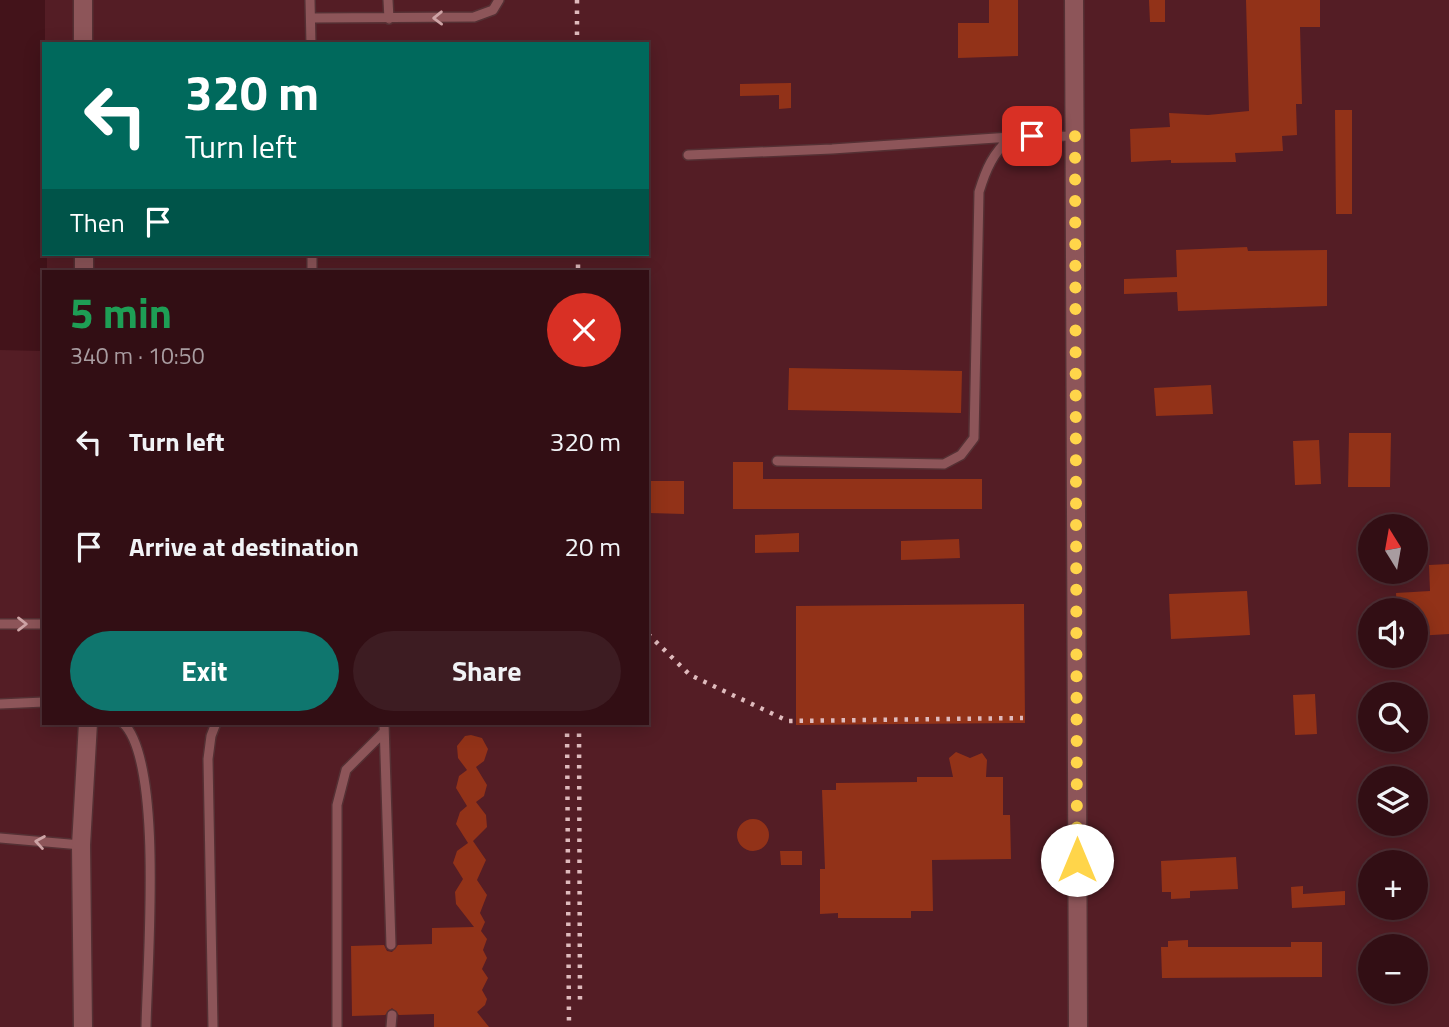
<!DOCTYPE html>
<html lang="en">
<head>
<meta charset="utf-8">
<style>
  :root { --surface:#320e14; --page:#3d1c22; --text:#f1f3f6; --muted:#a89ca0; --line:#4d2e34; --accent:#0f766e }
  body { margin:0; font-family:"Titillium Web",sans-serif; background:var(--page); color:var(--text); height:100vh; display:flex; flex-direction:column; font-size:26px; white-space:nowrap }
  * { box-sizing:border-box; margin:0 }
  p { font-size:23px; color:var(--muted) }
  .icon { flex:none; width:38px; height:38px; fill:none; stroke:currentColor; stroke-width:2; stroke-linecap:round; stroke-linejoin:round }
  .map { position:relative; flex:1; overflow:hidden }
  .side { position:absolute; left:42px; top:270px; width:607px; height:455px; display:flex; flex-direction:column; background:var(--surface); border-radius:0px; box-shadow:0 4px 18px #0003,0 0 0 2px var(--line) }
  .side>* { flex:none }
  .top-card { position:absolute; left:42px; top:42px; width:607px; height:214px; border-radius:0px; box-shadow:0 4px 18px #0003,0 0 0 2px var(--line); background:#00695c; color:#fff; overflow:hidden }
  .needle { width:46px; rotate:349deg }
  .buttons { position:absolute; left:1358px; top:514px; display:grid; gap:14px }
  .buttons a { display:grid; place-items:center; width:70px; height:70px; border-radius:50%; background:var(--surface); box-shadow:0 4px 18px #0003,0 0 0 2px var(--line); font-size:35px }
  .pin { position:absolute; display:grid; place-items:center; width:60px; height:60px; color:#fff; margin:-30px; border-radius:14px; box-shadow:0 4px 10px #0006 }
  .me { position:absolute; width:77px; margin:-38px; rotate:0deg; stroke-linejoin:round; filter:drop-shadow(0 0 5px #0008) }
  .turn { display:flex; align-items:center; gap:24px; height:147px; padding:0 28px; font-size:32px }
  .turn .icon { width:91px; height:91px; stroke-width:2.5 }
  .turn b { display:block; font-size:49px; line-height:60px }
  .then { display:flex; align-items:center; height:66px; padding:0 28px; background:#0003; gap:14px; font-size:26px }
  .round { display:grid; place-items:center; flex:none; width:74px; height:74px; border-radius:37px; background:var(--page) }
  .summary { display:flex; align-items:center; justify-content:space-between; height:119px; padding:0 28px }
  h1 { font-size:42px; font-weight:700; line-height:52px; color:#1e9e55 }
  .button { display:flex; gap:14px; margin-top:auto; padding:14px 28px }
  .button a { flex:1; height:80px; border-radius:42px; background:var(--accent); color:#fff; font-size:28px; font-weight:700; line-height:80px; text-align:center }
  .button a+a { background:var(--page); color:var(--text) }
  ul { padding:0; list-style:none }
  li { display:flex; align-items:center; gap:21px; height:105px; padding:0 28px }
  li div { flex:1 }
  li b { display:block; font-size:26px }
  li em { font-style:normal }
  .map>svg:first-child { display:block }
</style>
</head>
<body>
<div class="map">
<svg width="1449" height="1027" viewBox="0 0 1449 1027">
  <rect width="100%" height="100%" fill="#43131a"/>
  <!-- built -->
  <path fill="#541d25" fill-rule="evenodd" d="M 45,0 L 1449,0 L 1449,1027 L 0,1027 L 0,350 L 44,351 L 44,723 L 648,723 L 648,271 L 47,271 L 47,254 L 648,254 L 648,44 L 45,44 ZM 1370,527 L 1416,527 L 1416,572 L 1370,572 ZM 1370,611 L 1416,611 L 1416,656 L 1370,656 ZM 1370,695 L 1416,695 L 1416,740 L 1370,740 ZM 1370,779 L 1416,779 L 1416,824 L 1370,824 ZM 1370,863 L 1416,863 L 1416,908 L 1370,908 ZM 1370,947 L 1416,947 L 1416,992 L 1370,992 Z"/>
  <!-- building -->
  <path fill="#923218" d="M 989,0 L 1018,0 L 1018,56 L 958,58 L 958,23 L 989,23 Z
    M 1149,0 L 1165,0 L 1165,22 L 1150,22 Z
    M 1246,0 L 1320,0 L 1320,27 L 1300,27 L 1302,104 L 1296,104 L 1297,135 L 1282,136 L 1283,151 L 1235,153 L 1236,162 L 1171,163 L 1171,160 L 1131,162 L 1130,129 L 1170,127 L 1169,113 L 1208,115 L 1249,111 Z
    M 791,83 L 791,108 L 779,109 L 779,95 L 740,96 L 740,84 Z
    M 1335,110 L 1352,110 L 1352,214 L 1336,214 Z
    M 1247,247 L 1248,251 L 1327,250 L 1327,306 L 1178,311 L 1177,292 L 1124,294 L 1124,279 L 1177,277 L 1176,250 Z
    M 789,368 L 962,371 L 961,413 L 788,410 Z
    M 1211,385 L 1213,414 L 1156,416 L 1154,388 Z
    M 1349,433 L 1391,433 L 1390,487 L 1348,487 Z
    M 1319,440 L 1321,484 L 1295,485 L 1293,441 Z
    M 733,462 L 763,462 L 763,479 L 982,479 L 982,509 L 733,509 Z
    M 650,481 L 684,481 L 684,514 L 649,513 Z
    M 799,533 L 799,552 L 755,553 L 755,535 Z
    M 959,539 L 960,558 L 901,560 L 901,541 Z
    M 1449,564 L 1449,634 L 1416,636 L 1416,611 L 1397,611 L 1396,593 L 1430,591 L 1429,565 Z
    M 1247,591 L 1250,635 L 1171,639 L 1169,594 Z
    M 1024,604 L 1025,723 L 796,725 L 796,606 Z
    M 1315,694 L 1317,734 L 1295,735 L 1293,695 Z
    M 471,735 L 482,738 L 488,749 L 484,761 L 476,767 L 487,785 L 484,796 L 476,802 L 486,815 L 487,827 L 473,841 L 486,860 L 477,880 L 487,895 L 480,913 L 485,922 L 481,931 L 487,939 L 483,950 L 487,958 L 482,969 L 488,978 L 482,990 L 487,999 L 485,1005 L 477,1012 L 489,1027 L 434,1027 L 434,1014 L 399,1015 L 392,1008 L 385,1015 L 352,1016 L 351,946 L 384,945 L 387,951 L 392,952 L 398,945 L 432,944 L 432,928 L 474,927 L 456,904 L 455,892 L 463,879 L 453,863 L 457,851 L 468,843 L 456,824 L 460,812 L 467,806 L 456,788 L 459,776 L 467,770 L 458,758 L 457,746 L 465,736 Z
    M 956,752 L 970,758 L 982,753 L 987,760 L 986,777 L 1003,777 L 1003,815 L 1010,815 L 1011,859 L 932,860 L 933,911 L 911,911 L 911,918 L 838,918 L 838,913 L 820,914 L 820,869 L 825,869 L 822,790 L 836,790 L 836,783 L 917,782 L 917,777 L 953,777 L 949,758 Z
    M737 835a16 16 0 1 1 32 0a16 16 0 1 1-32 0Z
    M 780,851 L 802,851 L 802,865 L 781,865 Z
    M 1236,857 L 1238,889 L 1190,891 L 1190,898 L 1171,899 L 1171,892 L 1162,892 L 1161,861 Z
    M 1303,886 L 1303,894 L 1345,891 L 1345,905 L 1292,908 L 1291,887 Z
    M 1188,940 L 1188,947 L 1291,947 L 1291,942 L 1322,942 L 1322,977 L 1162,978 L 1161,947 L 1168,947 L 1168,941 Z"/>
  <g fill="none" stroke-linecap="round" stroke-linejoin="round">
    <defs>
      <path id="lane" d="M 310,0 L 311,44
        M 388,0 L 389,19
        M 311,18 L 474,17 L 493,10 L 499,0
        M 688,155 L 832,149 L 1011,137 L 1075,136
        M 312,254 L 312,271
        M 777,461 L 944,464 L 961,455 L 974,438 L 979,192 C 986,169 993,153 1011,137
        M 0,624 L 44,624
        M 0,704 L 44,702
        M 123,723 C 164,762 147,966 146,1027
        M 384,723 L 391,945
        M 0,838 L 81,845
        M 213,1027 L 208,759 L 211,736 L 216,723
        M 337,1027 L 337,805 L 346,770 L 384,732
        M 391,1027 L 392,1015"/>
      <path id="street" d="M 83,0 L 83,44
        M 1074,0 L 1078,1027
        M 84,254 L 84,271
        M 83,1027 L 81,845 L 88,723"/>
    </defs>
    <!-- lane casing -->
    <use href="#lane" stroke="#553034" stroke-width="12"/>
    <!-- street casing -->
    <use href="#street" stroke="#553034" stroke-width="21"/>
    <!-- lane -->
    <use href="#lane" stroke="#8d5559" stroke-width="9"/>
    <!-- street -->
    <use href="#street" stroke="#8d5559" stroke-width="18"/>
    <!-- rail -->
    <path stroke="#dfbbbd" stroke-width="4.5" stroke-dasharray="3.5 7" stroke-linecap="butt" d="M 577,0 L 577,44
      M 578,254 L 578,271
      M 648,634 L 690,675 L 788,721 L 1023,718
      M 567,723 L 569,1027
      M 579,723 L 580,1006"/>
  </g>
  <!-- one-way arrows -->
  <defs><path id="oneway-chevron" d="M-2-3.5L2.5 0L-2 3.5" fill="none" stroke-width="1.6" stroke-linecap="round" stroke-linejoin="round" transform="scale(1.75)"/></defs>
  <g stroke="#cea4a6">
    <use href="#oneway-chevron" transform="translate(438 18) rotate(179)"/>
    <use href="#oneway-chevron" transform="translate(22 624)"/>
    <use href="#oneway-chevron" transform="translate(40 842) rotate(-171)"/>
  </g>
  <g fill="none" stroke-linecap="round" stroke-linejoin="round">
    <!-- route -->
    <path stroke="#ffd54a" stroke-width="12" stroke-dasharray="0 21.6" d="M 1032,136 L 1075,136 L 1077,860"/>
  </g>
</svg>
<div class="buttons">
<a><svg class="needle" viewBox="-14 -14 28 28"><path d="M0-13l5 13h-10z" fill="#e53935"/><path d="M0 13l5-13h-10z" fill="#a89ca0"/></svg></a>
<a><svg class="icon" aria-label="sound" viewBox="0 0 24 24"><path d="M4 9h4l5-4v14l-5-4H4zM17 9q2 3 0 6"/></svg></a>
<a><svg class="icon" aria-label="search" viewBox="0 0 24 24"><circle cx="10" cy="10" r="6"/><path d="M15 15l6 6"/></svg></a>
<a><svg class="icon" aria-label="layers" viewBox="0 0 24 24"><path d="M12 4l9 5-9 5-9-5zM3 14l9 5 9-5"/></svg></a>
<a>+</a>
<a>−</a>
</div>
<div class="pin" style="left:1032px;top:136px;background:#d93025"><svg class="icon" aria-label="arrive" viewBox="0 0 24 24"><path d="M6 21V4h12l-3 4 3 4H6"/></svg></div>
<svg class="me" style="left:1077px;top:860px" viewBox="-20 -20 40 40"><circle r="19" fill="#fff"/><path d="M0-13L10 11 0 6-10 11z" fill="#ffd54a"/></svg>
<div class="top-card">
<div class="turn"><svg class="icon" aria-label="left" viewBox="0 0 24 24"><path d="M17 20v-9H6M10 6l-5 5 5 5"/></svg><div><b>320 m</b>Turn left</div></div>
<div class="then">Then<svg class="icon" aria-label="arrive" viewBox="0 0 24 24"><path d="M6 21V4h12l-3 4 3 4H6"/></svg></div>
</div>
<section class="side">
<div class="summary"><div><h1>5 min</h1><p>340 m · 10:50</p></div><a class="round" style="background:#d93025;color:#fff"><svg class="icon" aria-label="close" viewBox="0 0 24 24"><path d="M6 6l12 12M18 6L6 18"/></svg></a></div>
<ul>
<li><svg class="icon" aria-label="left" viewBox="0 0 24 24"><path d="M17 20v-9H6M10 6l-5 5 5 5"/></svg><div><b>Turn left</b></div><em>320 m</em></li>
<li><svg class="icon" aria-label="arrive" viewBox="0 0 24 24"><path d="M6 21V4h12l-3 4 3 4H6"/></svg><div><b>Arrive at destination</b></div><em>20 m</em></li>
</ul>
<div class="button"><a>Exit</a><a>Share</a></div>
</section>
</div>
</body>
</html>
